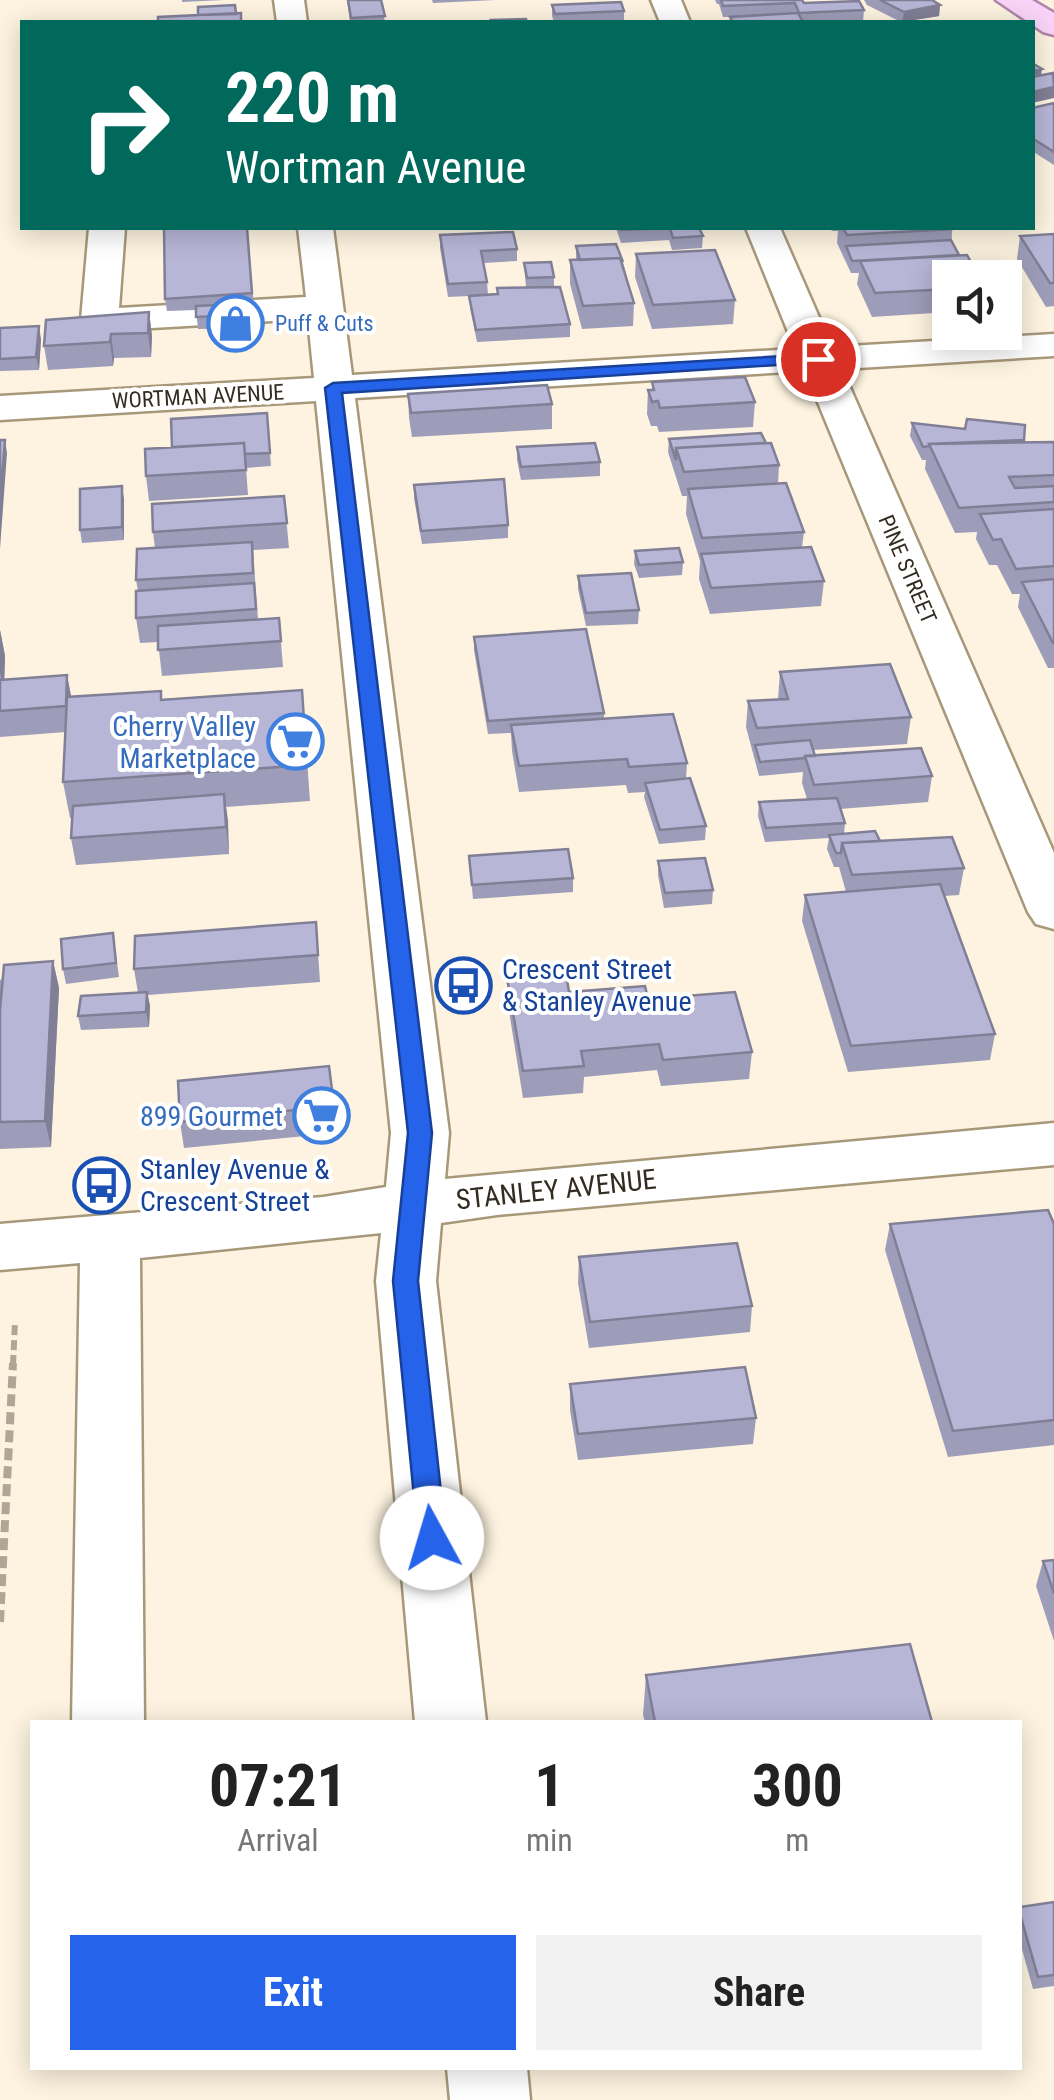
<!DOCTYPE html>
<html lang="en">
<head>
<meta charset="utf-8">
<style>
  :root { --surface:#fff; --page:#f2f2f2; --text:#222; --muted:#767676; --accent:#2563eb }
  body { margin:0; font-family:"Roboto Condensed",sans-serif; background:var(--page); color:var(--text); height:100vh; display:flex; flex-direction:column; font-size:38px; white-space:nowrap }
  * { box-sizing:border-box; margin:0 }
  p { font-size:32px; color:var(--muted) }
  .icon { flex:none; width:55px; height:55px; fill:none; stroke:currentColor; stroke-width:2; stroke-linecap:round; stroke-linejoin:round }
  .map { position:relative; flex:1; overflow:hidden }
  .panel { position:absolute; left:30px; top:1720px; width:992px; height:350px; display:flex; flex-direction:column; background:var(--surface); border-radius:0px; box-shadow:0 5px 25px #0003 }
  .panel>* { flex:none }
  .banner { position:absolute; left:20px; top:20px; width:1015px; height:210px; border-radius:0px; box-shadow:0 5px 25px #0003; background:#00695c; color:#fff; overflow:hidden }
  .buttons { position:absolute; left:932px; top:260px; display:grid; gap:20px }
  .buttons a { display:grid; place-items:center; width:90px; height:90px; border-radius:0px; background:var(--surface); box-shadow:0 5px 25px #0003; font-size:50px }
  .pin { position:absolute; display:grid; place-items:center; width:85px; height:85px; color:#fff; margin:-42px; border:5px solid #fff; border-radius:50%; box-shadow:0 2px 10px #0007 }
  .me { position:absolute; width:110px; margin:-55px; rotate:354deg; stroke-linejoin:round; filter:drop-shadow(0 0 8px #0008) }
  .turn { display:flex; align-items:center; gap:35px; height:210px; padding:0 40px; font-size:45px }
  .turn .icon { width:130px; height:130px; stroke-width:2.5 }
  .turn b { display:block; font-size:70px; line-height:85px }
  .eta { display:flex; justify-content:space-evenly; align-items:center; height:170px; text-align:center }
  .eta b { font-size:60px; font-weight:700; line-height:70px }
  .primary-button { display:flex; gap:20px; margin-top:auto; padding:20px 40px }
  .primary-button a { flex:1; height:115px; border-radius:0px; background:var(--accent); color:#fff; font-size:40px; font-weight:700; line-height:115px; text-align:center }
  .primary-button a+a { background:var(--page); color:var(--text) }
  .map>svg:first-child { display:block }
</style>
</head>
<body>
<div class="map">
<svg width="1054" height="2100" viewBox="0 0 1054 2100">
  <rect width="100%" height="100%" fill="#fdf3e0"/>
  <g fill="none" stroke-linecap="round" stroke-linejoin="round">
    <defs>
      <path id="minor" d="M 274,0 L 304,0 L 307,22 L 277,22 Z
        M 651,0 L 681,0 L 690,22 L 660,22 Z
        M 89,228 L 125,228 L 119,308 L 306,297 L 298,228 L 333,228 L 352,375 L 795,349 L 746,228 L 780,228 L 832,347 L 1054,334 L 1054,356 L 842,369 L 1054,853 L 1054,929 L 1036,924 L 1028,912 L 805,371 L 355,398 L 449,1133 L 445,1179 L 1054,1123 L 1054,1165 L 497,1215 L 441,1223 L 436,1281 L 486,1722 L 415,1722 L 376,1281 L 381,1233 L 140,1258 L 144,1722 L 72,1722 L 80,1263 L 0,1270 L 0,1224 L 323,1197 L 386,1187 L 391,1133 L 316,401 L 0,420 L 0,396 L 314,378 L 308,319 L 100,331 L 87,328 L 81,320 Z
        M 447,2068 L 527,2068 L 530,2100 L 450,2100 Z"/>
      <path id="major" d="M 996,0 L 1032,0 L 1054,13 L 1054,35 L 1043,32 Z"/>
    </defs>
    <!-- minor casing -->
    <use href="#minor" stroke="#a8987a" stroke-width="5"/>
    <!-- major casing -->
    <use href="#major" stroke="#b186aa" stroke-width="5"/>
    <!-- path-far1 -->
    <path stroke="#afa696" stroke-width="6" stroke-dasharray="10 5" stroke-linecap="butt" d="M 13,1365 L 15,1321"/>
    <!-- path -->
    <path stroke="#afa696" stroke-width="8" stroke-dasharray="12 6" stroke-linecap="butt" d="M 0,1622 L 13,1363"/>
    <!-- minor -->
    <use href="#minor" fill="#fff" fill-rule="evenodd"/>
    <!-- major -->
    <use href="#major" fill="#f9d4f8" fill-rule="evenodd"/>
  </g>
  <!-- wall -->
  <path fill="#9e9db9" d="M 182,0 L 224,0 L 182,2 Z
    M 347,0 L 381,0 L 385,22 L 350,22 Z
    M 432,0 L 495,0 L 433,3 Z
    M 715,0 L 802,0 L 804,3 L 864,10 L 863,22 L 729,22 L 730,17 L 723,17 L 719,4 L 717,4 Z
    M 864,0 L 932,0 L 940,5 L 939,16 L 901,22 L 867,5 Z
    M 552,5 L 624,11 L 624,22 L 554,22 L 552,16 Z
    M 1054,103 L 1054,165 L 1032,151 L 1032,108 Z
    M 247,228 L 254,306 L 240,307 L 241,328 L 198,329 L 196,310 L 167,311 L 165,299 Z
    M 463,228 L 505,228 L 463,230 Z
    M 616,228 L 699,228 L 703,236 L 702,248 L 672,250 L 669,240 L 621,243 Z
    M 830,228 L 952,228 L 950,312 L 872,317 L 857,284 L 859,273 L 851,273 L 837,243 L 838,231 L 832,231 Z
    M 1054,234 L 1054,306 L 1046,307 L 1017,259 L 1020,236 Z
    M 440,235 L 517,249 L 517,261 L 484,263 L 487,282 L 488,295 L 497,294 L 497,288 L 526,287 L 524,263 L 554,277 L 554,287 L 570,324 L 570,337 L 477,342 L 470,308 L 469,296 L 448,297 L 440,248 Z
    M 576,246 L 623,262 L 634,303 L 633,326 L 582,329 L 570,284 L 570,260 L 576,260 Z
    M 636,254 L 735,300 L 733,324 L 652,329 L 635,277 Z
    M 149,312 L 152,336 L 151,357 L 114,358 L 113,366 L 48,370 L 44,346 Z
    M 0,328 L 41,339 L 39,370 L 0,371 Z
    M 652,382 L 755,402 L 753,427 L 659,432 L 657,426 L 651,426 L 647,414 L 648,390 L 652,390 Z
    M 408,394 L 552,404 L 552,429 L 412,437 L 409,418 Z
    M 267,413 L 271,466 L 246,468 L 248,495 L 149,501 L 146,476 L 172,447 Z
    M 912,423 L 965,429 L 1025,425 L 1023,442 L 1054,442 L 1054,668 L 1048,668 L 1018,607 L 1020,594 L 1012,594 L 997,565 L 989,565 L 976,539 L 977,532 L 955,533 L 925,469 L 926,460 L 922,460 L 910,436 Z
    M 669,439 L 766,443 L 779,465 L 778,484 L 804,532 L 802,547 L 824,581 L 821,606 L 710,614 L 699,579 L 700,561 L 686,514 L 687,496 L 682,496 L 668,452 Z
    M 517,447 L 600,462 L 600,476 L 521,480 L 517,460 Z
    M 414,485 L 508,525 L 508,538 L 422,544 L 414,498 Z
    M 284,496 L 289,548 L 253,550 L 258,619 L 279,618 L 283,667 L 162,676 L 158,642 L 140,643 L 136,618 L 138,591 L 136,580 L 155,548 L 153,532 Z
    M 124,499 L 124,540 L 82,543 L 80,530 Z
    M 635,551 L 683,562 L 682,575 L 639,578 L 634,564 Z
    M 578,576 L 639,610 L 638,624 L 586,626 L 578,589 Z
    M 0,630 L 5,656 L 4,679 L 67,675 L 71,697 L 162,699 L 302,690 L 310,801 L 226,807 L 229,854 L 76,865 L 71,838 L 72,818 L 70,818 L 63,782 L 66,732 L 0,737 Z
    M 474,637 L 604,713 L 604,718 L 687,763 L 686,779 L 706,826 L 705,840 L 659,844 L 644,797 L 645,792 L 628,793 L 626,785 L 519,792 L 512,751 L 511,733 L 488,734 L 474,650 Z
    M 780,672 L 911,717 L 907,744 L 813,750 L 815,756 L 932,776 L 928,802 L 840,809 L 845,823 L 844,834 L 880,841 L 964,868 L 959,895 L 944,896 L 995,1034 L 990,1060 L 848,1072 L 802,921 L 805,895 L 846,892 L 839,867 L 834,867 L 827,849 L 829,838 L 765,842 L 758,816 L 759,802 L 807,799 L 802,783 L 803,772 L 759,776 L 746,727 L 748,701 L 778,699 Z
    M 469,856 L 573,878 L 573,892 L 473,899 Z
    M 658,861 L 713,890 L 712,904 L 664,908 L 658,875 Z
    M 316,922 L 320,982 L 148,995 L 150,1006 L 149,1027 L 81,1030 L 78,1016 L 138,993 L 134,969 Z
    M 113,933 L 119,977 L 66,984 L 63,969 Z
    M 53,961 L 59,988 L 51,1147 L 0,1149 L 0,980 Z
    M 507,978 L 569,992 L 648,999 L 752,1052 L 749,1079 L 661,1086 L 657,1070 L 584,1077 L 583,1093 L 523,1098 L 508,1005 Z
    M 329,1066 L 336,1133 L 184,1148 L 180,1122 Z
    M 890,1224 L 1054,1224 L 1054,1445 L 948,1457 L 885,1250 Z
    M 579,1257 L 752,1306 L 750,1332 L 589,1348 L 578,1283 Z
    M 570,1384 L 756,1418 L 753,1444 L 578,1460 L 570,1410 Z
    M 1054,1560 L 1054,1641 L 1036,1586 L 1043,1561 Z
    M 646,1675 L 932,1722 L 645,1722 L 643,1715 Z
    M 1054,1902 L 1054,1986 L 1033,1989 L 1020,1942 L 1020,1907 Z"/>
  <!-- shaded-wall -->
  <path fill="#817f96" d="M 940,5 L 939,16 L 902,22 L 904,12 Z
    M 1042,69 L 1040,81 L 1032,82 L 1032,71 Z
    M 1054,87 L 1054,98 L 1032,103 L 1032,92 Z
    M 149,312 L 152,336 L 151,357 L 148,333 Z
    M 39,326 L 41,339 L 39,370 L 36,357 Z
    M 111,334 L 114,358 L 113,366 L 110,342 Z
    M 5,440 L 7,453 L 0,549 L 0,502 Z
    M 122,486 L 124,499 L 124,540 L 122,527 Z
    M 0,630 L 5,656 L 4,691 L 0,672 Z
    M 67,675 L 72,701 L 66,706 Z
    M 224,794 L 228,820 L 229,854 L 226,827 Z
    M 53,961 L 59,988 L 51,1147 L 45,1121 Z
    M 147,992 L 150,1006 L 149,1027 L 146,1012 Z"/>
  <!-- building -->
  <path fill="#b8b6d7" stroke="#817f96" stroke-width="2.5" d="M 348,0 L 381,0 L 385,16 L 351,18 Z
    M 721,0 L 802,0 L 804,3 L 859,1 L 864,10 L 799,13 L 795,3 L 723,6 Z
    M 880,0 L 932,0 L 940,5 L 904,12 Z
    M 621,2 L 624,11 L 555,14 L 552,5 Z
    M 235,5 L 236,14 L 198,15 L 198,7 Z
    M 241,13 L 241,22 L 158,22 L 158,17 Z
    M 798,13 L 803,22 L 733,22 L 730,17 Z
    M 526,19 L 527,22 L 492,22 L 491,20 Z
    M 1032,63 L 1042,69 L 1032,71 Z
    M 1053,73 L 1054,87 L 1032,92 L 1032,77 Z
    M 1054,103 L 1054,152 L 1032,138 L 1032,108 Z
    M 164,228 L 247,228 L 252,293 L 165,299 Z
    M 620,228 L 699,228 L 703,236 L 673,238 L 670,228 L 621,230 Z
    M 843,228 L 952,228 L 952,229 L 847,235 Z
    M 513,232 L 517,249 L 481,251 L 487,282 L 448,284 L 440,235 Z
    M 1054,234 L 1054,283 L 1050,283 L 1020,236 Z
    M 951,240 L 959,255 L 852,261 L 846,246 Z
    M 616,244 L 623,262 L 620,258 L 580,260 L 576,246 Z
    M 715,250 L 735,300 L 653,305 L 636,254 Z
    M 967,255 L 980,278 L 950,278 L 950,289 L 875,293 L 860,261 Z
    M 620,258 L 634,303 L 583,306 L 570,260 Z
    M 551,262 L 554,277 L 527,278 L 524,263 Z
    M 560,287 L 570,324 L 476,330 L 469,296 L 498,294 L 497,288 Z
    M 240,304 L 240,315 L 196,317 L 196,306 Z
    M 149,312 L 148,333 L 111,334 L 110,342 L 44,346 L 46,320 Z
    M 39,326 L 36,357 L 0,359 L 0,328 Z
    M 745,377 L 755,402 L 660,408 L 658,401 L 652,402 L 648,390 L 654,390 L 652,382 Z
    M 547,385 L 552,404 L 411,413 L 408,394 Z
    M 267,413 L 270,453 L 245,454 L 244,443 L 172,447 L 171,419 Z
    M 967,419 L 1025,425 L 1024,440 L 929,444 L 930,446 L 923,447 L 912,423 L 965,429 Z
    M 761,433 L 766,443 L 676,448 L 676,460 L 669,439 Z
    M 0,440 L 5,440 L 0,502 Z
    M 1054,442 L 1054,475 L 1009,477 L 1015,488 L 1054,486 L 1054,502 L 959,508 L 929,444 Z
    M 244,443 L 246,470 L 146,476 L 145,449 Z
    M 595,443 L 600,462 L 521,467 L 517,447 Z
    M 771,443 L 779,465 L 684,472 L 676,448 Z
    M 504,479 L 508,525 L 421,531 L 414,485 Z
    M 786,483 L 804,532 L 702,538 L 688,489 Z
    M 122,486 L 122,527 L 80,530 L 80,489 Z
    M 284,496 L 287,523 L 153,532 L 152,504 Z
    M 1054,509 L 1054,566 L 1016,569 L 1001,539 L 993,540 L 980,514 Z
    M 252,542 L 253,573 L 136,580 L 137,549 Z
    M 811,547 L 824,581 L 711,588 L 701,554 Z
    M 679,548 L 683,562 L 639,565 L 635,551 Z
    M 631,573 L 639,610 L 586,613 L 578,576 Z
    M 1054,579 L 1054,643 L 1053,643 L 1022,582 Z
    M 254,583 L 256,609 L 136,618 L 136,591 Z
    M 279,618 L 281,641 L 158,650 L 158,626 Z
    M 586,629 L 604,713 L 488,721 L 474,637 Z
    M 890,664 L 911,717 L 757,728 L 748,701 L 788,699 L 780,672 Z
    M 67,675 L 66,706 L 0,711 L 0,680 Z
    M 302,690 L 307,765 L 63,782 L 67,697 L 161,691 L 161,700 Z
    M 673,714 L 687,763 L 629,767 L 627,759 L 519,766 L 511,725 Z
    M 810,740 L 815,756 L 805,756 L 805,758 L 760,762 L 755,745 Z
    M 921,748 L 932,776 L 814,785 L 805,756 Z
    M 690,778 L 706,826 L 660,830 L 645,783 Z
    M 224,794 L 226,827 L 71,838 L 73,806 Z
    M 837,798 L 845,823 L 766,828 L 759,802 Z
    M 875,831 L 880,841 L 842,843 L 841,853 L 836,853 L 829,835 Z
    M 952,837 L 964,868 L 852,875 L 842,843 Z
    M 568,849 L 573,878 L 472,885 L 469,856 Z
    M 705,858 L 713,890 L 665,893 L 658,861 Z
    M 940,884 L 995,1034 L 851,1046 L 805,895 Z
    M 316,922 L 318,955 L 134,969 L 135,936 Z
    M 113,933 L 116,963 L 63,969 L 61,939 Z
    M 53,961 L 45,1121 L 0,1122 L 0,1010 L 4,965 Z
    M 566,973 L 569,992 L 645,986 L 648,999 L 735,992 L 752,1052 L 663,1060 L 659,1044 L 581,1051 L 584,1066 L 523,1071 L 507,978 Z
    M 147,992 L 146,1012 L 78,1016 L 81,996 Z
    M 329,1066 L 334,1106 L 180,1122 L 178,1081 Z
    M 1048,1210 L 1054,1224 L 1054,1420 L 953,1431 L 890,1224 Z
    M 737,1243 L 752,1306 L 590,1322 L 579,1257 Z
    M 745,1367 L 756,1418 L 578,1434 L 570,1384 Z
    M 1054,1560 L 1054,1593 L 1043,1561 Z
    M 910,1644 L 932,1722 L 655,1722 L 646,1675 Z
    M 1054,1902 L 1054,1975 L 1038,1977 L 1020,1914 L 1020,1907 Z"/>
  <!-- route -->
  <path fill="#2563eb" stroke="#184099" stroke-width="2.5" d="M 818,354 L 826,359 L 824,362 L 342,393 L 432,1133 L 418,1281 L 446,1538 L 442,1547 L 432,1550 L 422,1547 L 418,1538 L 393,1281 L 408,1133 L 325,388 L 333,383 Z"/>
  <!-- icons -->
  <defs>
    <symbol id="shop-ring" viewBox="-11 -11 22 22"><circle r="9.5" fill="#fff" stroke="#3f7fe0" stroke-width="1.5"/><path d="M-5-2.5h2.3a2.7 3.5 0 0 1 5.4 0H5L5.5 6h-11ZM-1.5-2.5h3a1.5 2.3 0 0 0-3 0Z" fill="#3f7fe0"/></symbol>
    <symbol id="supermarket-ring" viewBox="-11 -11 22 22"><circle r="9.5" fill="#fff" stroke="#3f7fe0" stroke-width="1.5"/><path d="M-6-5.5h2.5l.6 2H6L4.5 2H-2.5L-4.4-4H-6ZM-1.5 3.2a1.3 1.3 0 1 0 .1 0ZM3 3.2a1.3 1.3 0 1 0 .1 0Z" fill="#3f7fe0"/></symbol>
    <symbol id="bus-ring" viewBox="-11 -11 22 22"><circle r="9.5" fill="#fff" stroke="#1a4fb4" stroke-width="1.5"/><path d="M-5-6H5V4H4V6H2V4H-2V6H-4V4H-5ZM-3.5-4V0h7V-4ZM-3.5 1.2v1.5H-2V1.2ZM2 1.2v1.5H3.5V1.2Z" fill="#1a4fb4"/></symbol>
  </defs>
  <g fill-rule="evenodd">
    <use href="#shop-ring" x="204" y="292" width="63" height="63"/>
    <use href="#supermarket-ring" x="264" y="710" width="63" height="63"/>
    <use href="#bus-ring" x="432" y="954" width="63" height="63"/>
    <use href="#supermarket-ring" x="290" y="1084" width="63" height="63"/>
    <use href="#bus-ring" x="70" y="1154" width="63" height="63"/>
  </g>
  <g text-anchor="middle" stroke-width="8" stroke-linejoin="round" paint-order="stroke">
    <!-- far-shop labels -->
    <g font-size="22" fill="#366cbe" stroke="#fff" text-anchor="start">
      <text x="275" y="331">Puff &amp; Cuts</text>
    </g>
    <!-- far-street labels -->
    <g font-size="22" fill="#332c20" stroke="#fff">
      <text transform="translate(198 396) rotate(-3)" y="8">WORTMAN AVENUE</text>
      <text transform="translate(908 569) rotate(67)" y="8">PINE STREET</text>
    </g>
    <!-- shop labels -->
    <g font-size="28" fill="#366cbe" stroke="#fff" text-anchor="end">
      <text x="256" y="736">Cherry Valley<tspan x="256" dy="32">Marketplace</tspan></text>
      <text x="283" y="1126">899 Gourmet</text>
    </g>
    <!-- transit labels -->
    <g font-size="28" fill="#164399" stroke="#fff" text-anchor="start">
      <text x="502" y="979">Crescent Street<tspan x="502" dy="32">&amp; Stanley Avenue</tspan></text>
      <text x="140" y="1179">Stanley Avenue &amp;<tspan x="140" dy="32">Crescent Street</tspan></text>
    </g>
    <!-- street labels -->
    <g font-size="28" fill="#332c20" stroke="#fff">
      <text transform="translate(556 1189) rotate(-6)" y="10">STANLEY AVENUE</text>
    </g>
  </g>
</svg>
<div class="buttons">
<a><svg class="icon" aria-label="sound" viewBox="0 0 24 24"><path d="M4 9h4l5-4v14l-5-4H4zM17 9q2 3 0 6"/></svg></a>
</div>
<div class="pin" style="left:818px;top:359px;background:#d93025"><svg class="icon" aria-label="arrive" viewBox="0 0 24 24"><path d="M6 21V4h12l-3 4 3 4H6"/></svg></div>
<svg class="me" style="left:432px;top:1538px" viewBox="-20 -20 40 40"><circle r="19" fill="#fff"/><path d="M0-13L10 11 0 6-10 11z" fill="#2563eb"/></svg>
<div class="banner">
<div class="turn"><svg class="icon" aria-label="right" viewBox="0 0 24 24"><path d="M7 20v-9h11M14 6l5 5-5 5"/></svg><div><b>220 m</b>Wortman Avenue</div></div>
</div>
<section class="panel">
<div class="eta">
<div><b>07:21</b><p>Arrival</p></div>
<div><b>1</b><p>min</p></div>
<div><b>300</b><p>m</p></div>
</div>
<div class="primary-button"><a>Exit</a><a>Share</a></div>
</section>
</div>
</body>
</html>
